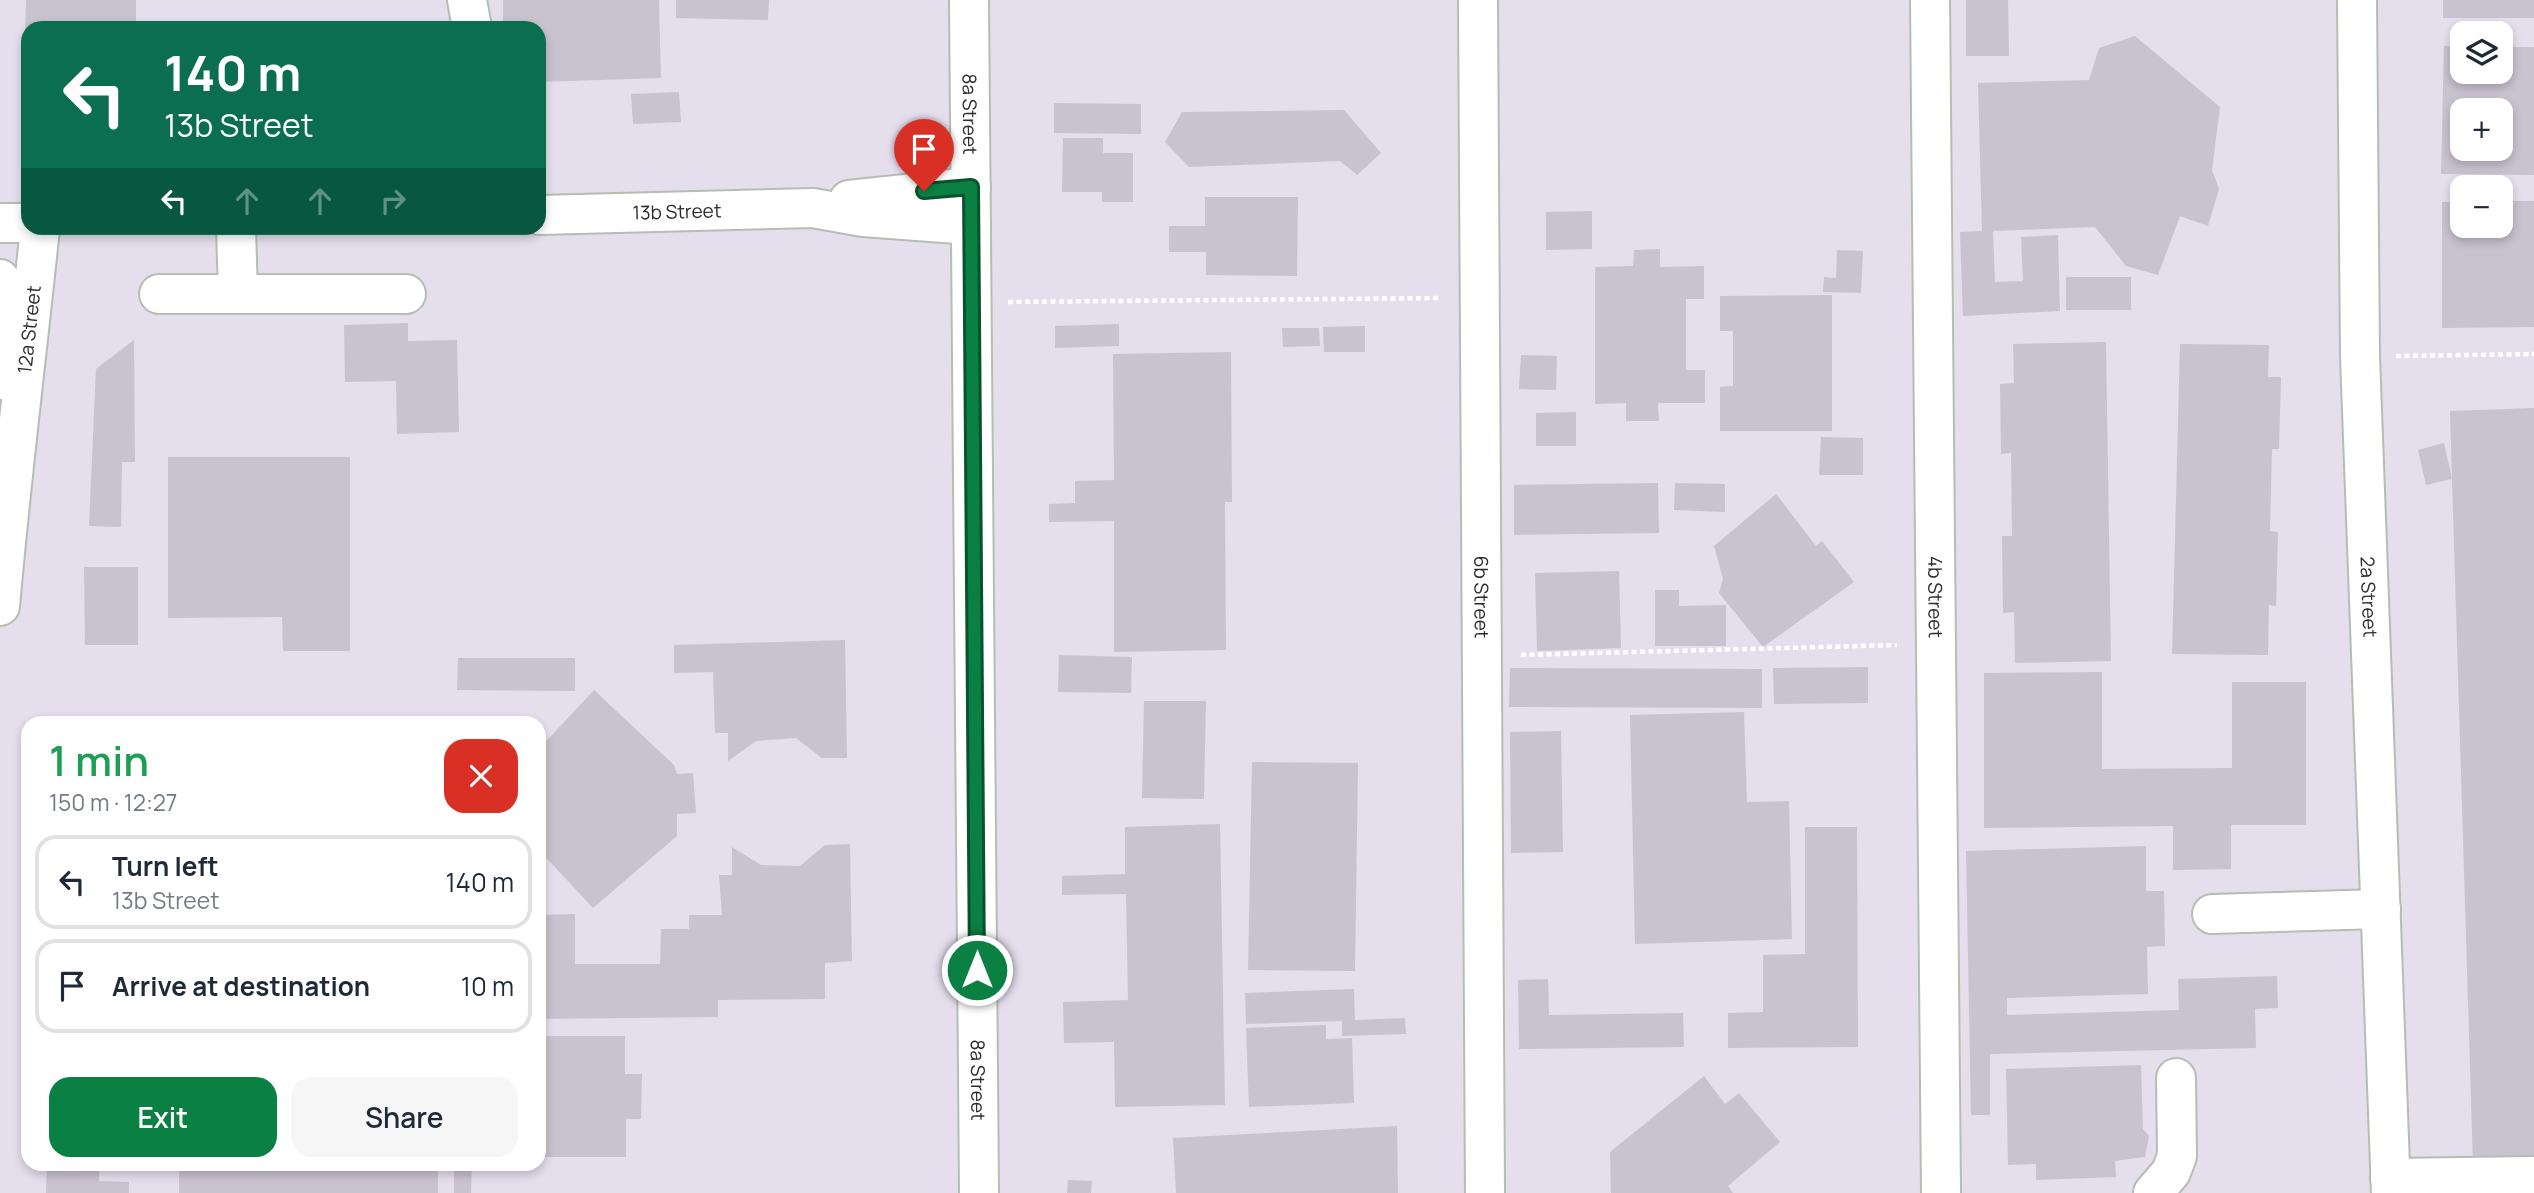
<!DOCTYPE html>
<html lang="en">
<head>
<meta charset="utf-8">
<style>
  :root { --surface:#fff; --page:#f6f6f7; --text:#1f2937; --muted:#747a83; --line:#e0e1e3; --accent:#0b8043 }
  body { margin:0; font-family:Manrope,sans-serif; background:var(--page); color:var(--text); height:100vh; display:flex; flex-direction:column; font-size:26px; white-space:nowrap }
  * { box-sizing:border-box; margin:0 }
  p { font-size:23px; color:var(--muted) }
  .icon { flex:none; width:38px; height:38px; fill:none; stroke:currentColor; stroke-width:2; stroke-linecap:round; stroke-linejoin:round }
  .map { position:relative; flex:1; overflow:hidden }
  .side { position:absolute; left:21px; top:716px; width:525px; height:455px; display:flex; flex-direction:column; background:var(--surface); border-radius:21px; box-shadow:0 4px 10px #0003 }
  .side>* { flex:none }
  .hud { position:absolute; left:21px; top:21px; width:525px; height:214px; border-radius:21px; box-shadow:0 4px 10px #0003; background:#0b6e4f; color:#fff; overflow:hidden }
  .controls { position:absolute; left:2450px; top:21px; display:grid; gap:14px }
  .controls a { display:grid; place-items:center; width:63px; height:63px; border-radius:14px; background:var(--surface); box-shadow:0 4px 10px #0003; font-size:35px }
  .pin { position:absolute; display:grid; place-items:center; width:60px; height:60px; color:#fff; margin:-72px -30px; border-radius:50% 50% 50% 0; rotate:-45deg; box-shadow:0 0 7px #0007 }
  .pin .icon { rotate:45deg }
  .me { position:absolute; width:77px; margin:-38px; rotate:0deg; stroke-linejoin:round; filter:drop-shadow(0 0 5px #0008) }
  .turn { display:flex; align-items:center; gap:24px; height:147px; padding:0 28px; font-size:32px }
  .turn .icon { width:91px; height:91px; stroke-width:2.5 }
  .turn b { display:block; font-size:49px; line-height:60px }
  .lanes { display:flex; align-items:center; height:66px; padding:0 28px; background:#0003; justify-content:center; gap:35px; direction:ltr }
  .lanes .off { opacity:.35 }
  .round { display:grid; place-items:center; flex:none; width:74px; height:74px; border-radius:21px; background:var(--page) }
  .head { display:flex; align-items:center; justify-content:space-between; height:119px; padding:0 28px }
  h1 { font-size:42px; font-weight:600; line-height:52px; color:#1e9e55 }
  .action { display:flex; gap:14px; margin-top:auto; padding:14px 28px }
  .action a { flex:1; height:80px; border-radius:21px; background:var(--accent); color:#fff; font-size:28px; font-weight:600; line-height:80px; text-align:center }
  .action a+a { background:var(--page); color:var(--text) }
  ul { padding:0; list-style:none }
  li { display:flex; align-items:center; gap:21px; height:94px; margin:0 14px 10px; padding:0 14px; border:4px solid var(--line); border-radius:21px }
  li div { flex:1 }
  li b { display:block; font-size:26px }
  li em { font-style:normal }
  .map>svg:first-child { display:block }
</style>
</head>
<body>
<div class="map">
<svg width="2534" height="1193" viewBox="0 0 2534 1193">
  <rect width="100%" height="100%" fill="#e5deed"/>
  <!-- building -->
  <path fill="#c9c2cf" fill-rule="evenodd" d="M 26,0 L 136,0 L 136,28 L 28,28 L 28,35 L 25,35 Z
    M 503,0 L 659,0 L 661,78 L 539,82 L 539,28 L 503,28 Z
    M 676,0 L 769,0 L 768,20 L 676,18 Z
    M 1966,0 L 2008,0 L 2009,56 L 1966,56 Z
    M 2443,0 L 2534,0 L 2534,18 L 2443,18 Z
    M 2135,36 L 2220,107 L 2212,170 L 2219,189 L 2208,226 L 2180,216 L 2158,275 L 2126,266 L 2095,227 L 1993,231 L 1995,282 L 2023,281 L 2021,237 L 2058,235 L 2060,311 L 1963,316 L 1960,232 L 1982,231 L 1978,83 L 2089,80 L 2099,48 Z
    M 2444,46 L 2462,47 L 2462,72 L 2501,72 L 2501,47 L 2534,47 L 2534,175 L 2441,174 ZM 2462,110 L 2501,110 L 2501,149 L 2462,149 Z
    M 679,92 L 681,122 L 633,124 L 631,94 Z
    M 1054,103 L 1141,104 L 1141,134 L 1054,133 Z
    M 1344,110 L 1381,153 L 1357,175 L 1340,161 L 1189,167 L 1165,142 L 1182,112 Z
    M 1063,138 L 1103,138 L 1103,153 L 1133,153 L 1133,202 L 1102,202 L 1102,192 L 1062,192 Z
    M 1205,197 L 1298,197 L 1297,276 L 1206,275 L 1206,252 L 1169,252 L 1169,226 L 1205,226 Z
    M 2501,201 L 2534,201 L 2534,327 L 2442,328 L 2442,202 L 2462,202 L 2462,226 L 2501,226 Z
    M 1592,211 L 1592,249 L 1546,250 L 1546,212 Z
    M 1660,249 L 1660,267 L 1704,266 L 1704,299 L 1686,299 L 1686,370 L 1705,370 L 1705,403 L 1658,403 L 1659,421 L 1626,421 L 1626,403 L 1595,404 L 1595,267 L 1633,266 L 1634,250 Z
    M 1837,250 L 1863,251 L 1861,293 L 1823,292 L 1824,277 L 1836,278 Z
    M 2066,277 L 2131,277 L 2131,310 L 2066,310 Z
    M 1832,295 L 1832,431 L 1720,431 L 1720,387 L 1733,386 L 1733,331 L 1720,331 L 1720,296 Z
    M 408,323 L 408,341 L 457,340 L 459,432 L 397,434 L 396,381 L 345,382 L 344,325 Z
    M 1119,324 L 1119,346 L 1055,348 L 1055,326 Z
    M 1365,326 L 1365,352 L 1324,352 L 1323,327 Z
    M 1282,328 L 1319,328 L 1320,346 L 1283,347 Z
    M 134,340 L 135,462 L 122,462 L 121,527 L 89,526 L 96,369 Z
    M 2106,342 L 2111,661 L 2015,663 L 2014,612 L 2003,613 L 2002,536 L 2012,536 L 2011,453 L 2001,454 L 2000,384 L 2014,383 L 2013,344 Z
    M 2180,344 L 2269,345 L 2268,377 L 2281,377 L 2279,449 L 2272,449 L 2270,531 L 2278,532 L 2276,606 L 2269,605 L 2268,655 L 2172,654 Z
    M 1231,352 L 1232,502 L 1225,502 L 1226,650 L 1114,652 L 1114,521 L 1049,522 L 1049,504 L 1075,503 L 1075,481 L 1114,480 L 1113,354 Z
    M 1521,355 L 1557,356 L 1556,390 L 1519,389 Z
    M 2534,408 L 2534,1163 L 2473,1166 L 2452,479 L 2426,485 L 2418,450 L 2444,443 L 2452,479 L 2450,411 Z
    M 1576,412 L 1576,446 L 1536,446 L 1536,413 Z
    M 1821,437 L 1863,438 L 1863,475 L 1819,475 Z
    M 168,457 L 350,457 L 350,651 L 283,651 L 282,617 L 168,618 Z
    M 1658,483 L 1659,533 L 1514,535 L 1514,485 Z
    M 1675,483 L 1725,484 L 1725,512 L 1674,510 Z
    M 1776,494 L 1816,546 L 1822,541 L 1854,582 L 1763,647 L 1719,593 L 1723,579 L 1714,546 Z
    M 84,567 L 138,567 L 138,645 L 85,645 Z
    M 1619,571 L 1621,648 L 1537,651 L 1535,573 Z
    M 1655,590 L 1679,590 L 1679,606 L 1726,605 L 1726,646 L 1655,646 Z
    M 845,640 L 847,758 L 822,758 L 796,738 L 756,741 L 728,761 L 728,733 L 715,733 L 713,672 L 674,673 L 674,645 Z
    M 1059,655 L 1132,657 L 1131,693 L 1058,692 Z
    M 458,658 L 575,658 L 575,691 L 457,690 Z
    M 1868,667 L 1868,703 L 1774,704 L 1773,668 Z
    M 1510,668 L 1762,669 L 1762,708 L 1509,707 Z
    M 2102,672 L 2102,769 L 2232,768 L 2232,682 L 2306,682 L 2306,825 L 2231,825 L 2231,869 L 2173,870 L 2173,826 L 1984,828 L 1984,673 Z
    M 594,690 L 674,765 L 677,774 L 693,773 L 696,813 L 677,814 L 677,836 L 593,908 L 539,850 L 539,749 Z
    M 1144,701 L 1206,701 L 1204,799 L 1142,798 Z
    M 1744,712 L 1747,802 L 1789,801 L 1792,939 L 1635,944 L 1630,715 Z
    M 112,720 L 135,720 L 135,723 L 112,723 Z
    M 1561,731 L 1563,852 L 1511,853 L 1510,732 Z
    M 1252,762 L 1358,763 L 1355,971 L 1248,970 Z
    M 1220,824 L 1225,1105 L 1115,1107 L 1114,1042 L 1064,1043 L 1063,1002 L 1128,1000 L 1126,894 L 1062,895 L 1062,876 L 1125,874 L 1125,827 Z
    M 1805,827 L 1857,827 L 1858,1047 L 1728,1048 L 1728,1013 L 1763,1012 L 1763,955 L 1805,954 Z
    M 850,844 L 852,961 L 825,963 L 825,999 L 718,1000 L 718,1017 L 539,1019 L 539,915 L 575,914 L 575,964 L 660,964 L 661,929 L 689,929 L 689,915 L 722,915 L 719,875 L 732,875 L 732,847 L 761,865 L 800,866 L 825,845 Z
    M 2146,846 L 2146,891 L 2164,891 L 2165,946 L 2147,947 L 2148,994 L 2007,998 L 2007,1015 L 2179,1010 L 2178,979 L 2277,976 L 2278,1008 L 2255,1009 L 2256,1048 L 1990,1054 L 1990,1115 L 1971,1115 L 1966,851 Z
    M 1548,979 L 1549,1015 L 1683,1013 L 1684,1047 L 1519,1049 L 1518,980 Z
    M 1354,989 L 1355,1020 L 1405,1018 L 1406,1034 L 1342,1036 L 1342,1021 L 1246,1024 L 1245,993 Z
    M 1326,1025 L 1326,1039 L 1352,1038 L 1354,1103 L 1249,1107 L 1246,1028 Z
    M 539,1036 L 625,1036 L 625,1074 L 642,1074 L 641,1119 L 626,1119 L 626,1157 L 539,1157 Z
    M 2141,1065 L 2143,1129 L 2149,1136 L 2145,1157 L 2115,1161 L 2116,1177 L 2036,1180 L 2036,1164 L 2008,1165 L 2006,1069 Z
    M 1704,1076 L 1725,1104 L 1739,1093 L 1780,1142 L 1728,1186 L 1733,1193 L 1611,1193 L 1610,1152 Z
    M 1397,1126 L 1398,1193 L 1176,1193 L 1173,1138 Z
    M 47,1164 L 99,1164 L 99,1181 L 129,1182 L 129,1193 L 46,1193 Z
    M 179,1164 L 438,1164 L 438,1193 L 179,1193 Z
    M 454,1164 L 472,1164 L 471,1193 L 454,1193 Z
    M 1068,1180 L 1092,1181 L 1091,1193 L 1067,1193 Z"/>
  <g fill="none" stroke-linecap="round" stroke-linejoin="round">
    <defs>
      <g id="minor">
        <path d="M 467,0 L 472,28"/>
        <path id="s1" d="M 969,0 L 979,1193"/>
        <path id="s2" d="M 1478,0 L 1485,1193"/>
        <path id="s3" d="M 1930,0 L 1941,1193"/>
        <path id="s4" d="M 2357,0 L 2360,356 L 2391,1193"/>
        <path d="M 849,200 L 971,187"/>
        <path id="s5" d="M 539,215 L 813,208 L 863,217 L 971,225"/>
        <path d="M 0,223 L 28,223"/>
        <path d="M 236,228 L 238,294"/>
        <path d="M 0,279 L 7,381"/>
        <path d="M 159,294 L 406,294"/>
        <path id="s6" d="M 0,606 C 11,480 27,354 40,228"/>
        <path d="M 2212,914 L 2381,909"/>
        <path d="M 2390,1178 L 2534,1176"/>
        <path d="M 2153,1193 L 2171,1172 L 2177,1156 L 2176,1078"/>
      </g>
    </defs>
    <!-- minor casing -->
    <use href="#minor" stroke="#b5beb1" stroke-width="42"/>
    <!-- path -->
    <path stroke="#fff" stroke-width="4.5" stroke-dasharray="5 3.5" stroke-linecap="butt" d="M 1008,302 L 1440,298
      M 2396,356 L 2534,354
      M 1521,655 L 1897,645"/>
    <!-- minor -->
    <use href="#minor" stroke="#fff" stroke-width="38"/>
  </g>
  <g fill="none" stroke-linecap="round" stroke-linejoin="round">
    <defs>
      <path id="route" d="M 924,191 L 971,187 L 977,970"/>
    </defs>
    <!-- route casing -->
    <use href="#route" stroke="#07532c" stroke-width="18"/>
    <!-- route -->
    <use href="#route" stroke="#0b8043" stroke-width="12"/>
  </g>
  <g text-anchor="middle" stroke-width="5" stroke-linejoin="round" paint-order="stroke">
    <!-- street labels -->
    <g font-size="19" fill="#2b2b2b" stroke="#fff">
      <text dy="7" stroke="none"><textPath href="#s1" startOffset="114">8a Street</textPath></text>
      <text dy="7" stroke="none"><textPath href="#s5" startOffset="138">13b Street</textPath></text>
      <text dy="7" stroke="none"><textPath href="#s6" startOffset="278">12a Street</textPath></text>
      <text dy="7" stroke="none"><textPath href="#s2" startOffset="597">6b Street</textPath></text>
      <text dy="7" stroke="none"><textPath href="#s3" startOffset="597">4b Street</textPath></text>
      <text dy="7" stroke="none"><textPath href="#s4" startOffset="597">2a Street</textPath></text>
      <text dy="7" stroke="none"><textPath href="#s1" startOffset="1080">8a Street</textPath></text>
    </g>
  </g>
</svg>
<div class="controls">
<a><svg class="icon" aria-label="layers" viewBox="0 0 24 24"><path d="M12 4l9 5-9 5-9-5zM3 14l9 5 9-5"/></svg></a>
<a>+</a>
<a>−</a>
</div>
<div class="pin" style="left:924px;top:191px;background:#d93025"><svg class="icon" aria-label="arrive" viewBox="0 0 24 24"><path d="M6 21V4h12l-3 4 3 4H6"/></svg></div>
<svg class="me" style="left:977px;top:970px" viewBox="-20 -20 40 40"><circle r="17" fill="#0b8043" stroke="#fff" stroke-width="3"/><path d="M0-11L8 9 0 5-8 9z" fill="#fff"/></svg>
<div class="hud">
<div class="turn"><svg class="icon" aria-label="left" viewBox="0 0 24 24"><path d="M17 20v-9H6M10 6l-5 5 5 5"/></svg><div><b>140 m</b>13b Street</div></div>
<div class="lanes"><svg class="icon" aria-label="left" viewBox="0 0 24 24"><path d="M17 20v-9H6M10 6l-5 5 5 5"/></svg><svg class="icon off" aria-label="ahead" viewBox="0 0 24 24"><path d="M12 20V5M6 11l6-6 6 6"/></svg><svg class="icon off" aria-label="ahead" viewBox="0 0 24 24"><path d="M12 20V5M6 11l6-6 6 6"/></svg><svg class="icon off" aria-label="right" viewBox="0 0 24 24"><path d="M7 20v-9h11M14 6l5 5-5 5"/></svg></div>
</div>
<section class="side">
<div class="head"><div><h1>1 min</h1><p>150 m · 12:27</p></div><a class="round" style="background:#d93025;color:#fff"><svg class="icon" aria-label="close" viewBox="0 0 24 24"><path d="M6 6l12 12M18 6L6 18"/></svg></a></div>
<ul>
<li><svg class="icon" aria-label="left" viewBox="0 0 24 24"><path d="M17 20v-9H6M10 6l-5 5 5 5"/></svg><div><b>Turn left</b><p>13b Street</p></div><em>140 m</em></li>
<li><svg class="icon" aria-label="arrive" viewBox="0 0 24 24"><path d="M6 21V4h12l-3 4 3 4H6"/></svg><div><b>Arrive at destination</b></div><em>10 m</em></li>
</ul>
<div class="action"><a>Exit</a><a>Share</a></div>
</section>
</div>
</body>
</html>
